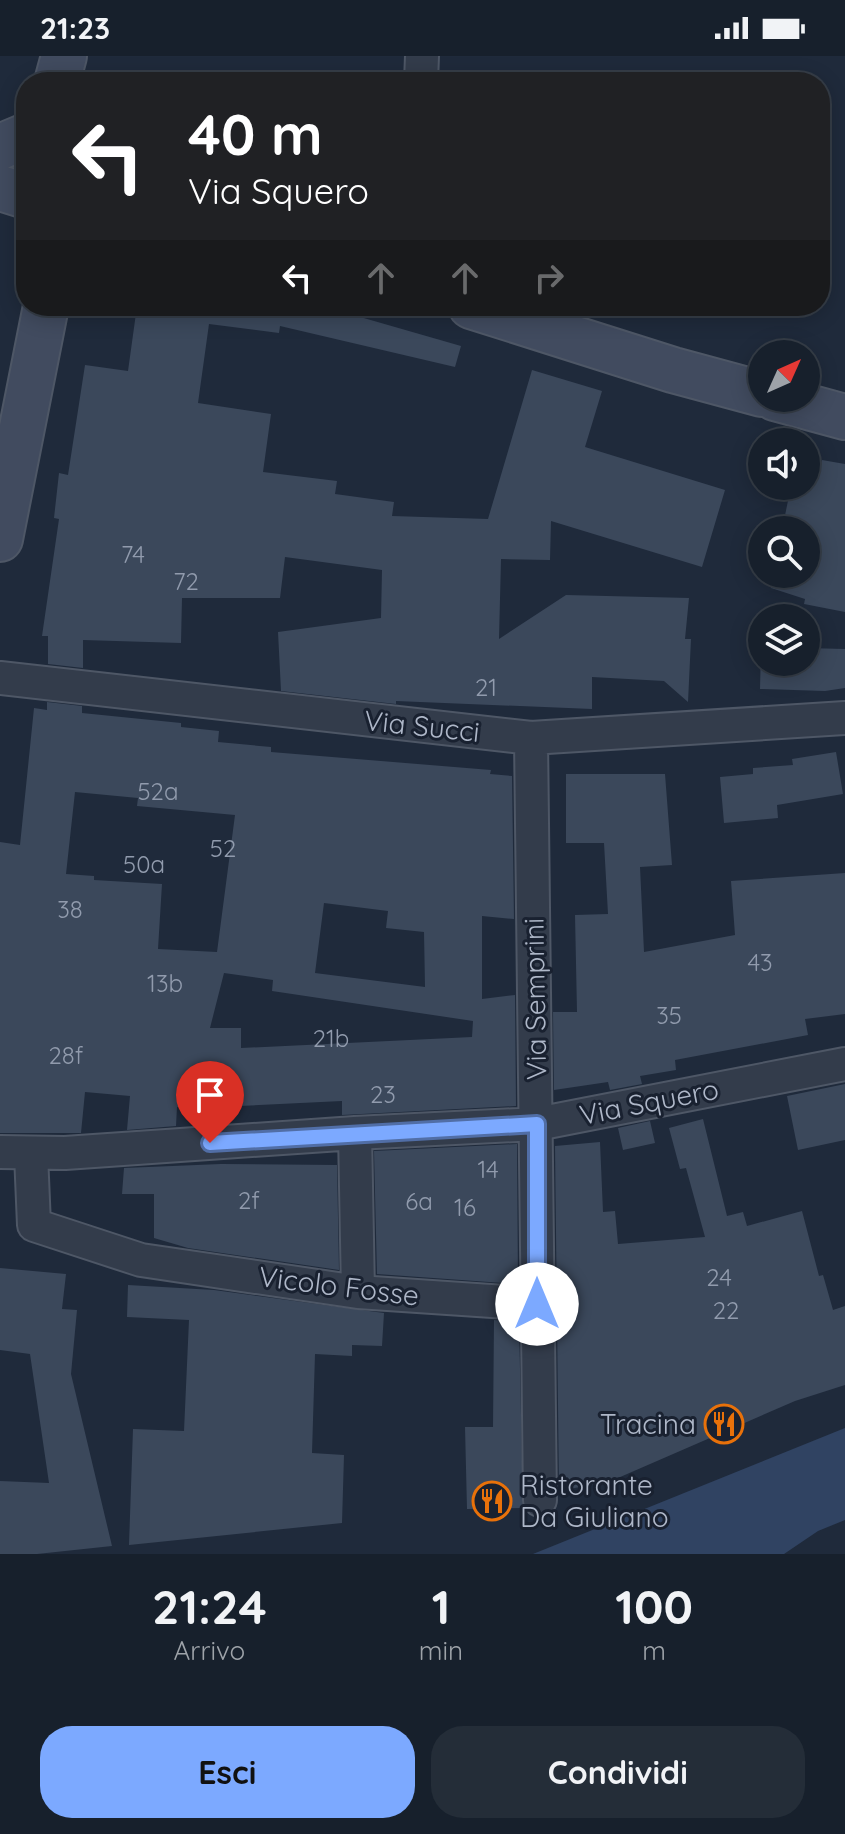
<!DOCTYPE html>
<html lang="it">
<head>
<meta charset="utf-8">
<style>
  :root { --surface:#17202c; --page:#242d38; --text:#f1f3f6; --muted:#9ea3a9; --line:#363e48; --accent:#7ca9ff }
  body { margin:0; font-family:Quicksand,sans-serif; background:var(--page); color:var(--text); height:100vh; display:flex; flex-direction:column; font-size:30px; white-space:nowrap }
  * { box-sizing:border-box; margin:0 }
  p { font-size:26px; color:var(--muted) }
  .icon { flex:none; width:44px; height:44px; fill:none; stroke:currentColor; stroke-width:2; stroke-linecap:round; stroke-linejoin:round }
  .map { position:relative; height:1498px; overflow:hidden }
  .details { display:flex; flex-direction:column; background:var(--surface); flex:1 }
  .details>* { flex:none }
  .banner { position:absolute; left:16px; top:16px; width:814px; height:244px; border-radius:32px; box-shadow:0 4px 20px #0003,0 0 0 2px var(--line); background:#202124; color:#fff; overflow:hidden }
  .needle { width:52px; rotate:45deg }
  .fabs { position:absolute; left:748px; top:284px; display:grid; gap:16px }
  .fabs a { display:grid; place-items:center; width:72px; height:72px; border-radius:50%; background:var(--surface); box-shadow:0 4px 20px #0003,0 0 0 2px var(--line); font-size:40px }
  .pin { position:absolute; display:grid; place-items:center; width:68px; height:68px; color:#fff; margin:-82px -34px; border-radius:50% 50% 50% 0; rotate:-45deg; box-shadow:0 0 8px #0007 }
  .pin .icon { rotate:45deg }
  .me { position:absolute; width:88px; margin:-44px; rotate:0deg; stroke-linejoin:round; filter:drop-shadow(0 0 6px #0008) }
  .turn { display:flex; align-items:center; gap:28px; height:168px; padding:0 40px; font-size:36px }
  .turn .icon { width:104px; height:104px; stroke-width:2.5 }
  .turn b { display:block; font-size:56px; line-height:68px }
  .lanes { display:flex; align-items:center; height:76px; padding:0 40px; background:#0003; justify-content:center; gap:40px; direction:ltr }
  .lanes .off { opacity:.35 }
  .eta { display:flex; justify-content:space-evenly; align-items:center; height:136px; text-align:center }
  .eta b { font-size:48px; font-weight:800; line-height:56px }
  .button { display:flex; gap:16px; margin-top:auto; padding:16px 40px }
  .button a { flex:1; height:92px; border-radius:32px; background:var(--accent); color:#111; font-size:32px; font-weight:800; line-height:92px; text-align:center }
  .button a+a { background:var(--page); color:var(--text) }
  .status { display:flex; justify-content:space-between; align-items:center; height:56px; padding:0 40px; background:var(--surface); direction:ltr }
  .status svg { height:22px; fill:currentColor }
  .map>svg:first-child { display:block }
</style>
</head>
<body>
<div class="status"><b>21:23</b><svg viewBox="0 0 49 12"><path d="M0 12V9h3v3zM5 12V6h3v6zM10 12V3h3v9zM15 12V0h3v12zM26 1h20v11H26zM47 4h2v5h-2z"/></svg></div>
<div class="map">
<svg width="845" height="1498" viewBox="0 0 845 1498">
  <rect width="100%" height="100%" fill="#1f2a3b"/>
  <!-- water -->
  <path fill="#304362" d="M 845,1372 L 845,1464 L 818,1475 L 784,1498 L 533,1498 Z"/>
  <!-- building -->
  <path fill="#3b485b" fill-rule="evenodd" d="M 137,250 L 322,250 L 461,290 L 455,311 L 280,270 L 279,277 L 209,268 L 198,347 L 271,358 L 263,416 L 337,425 L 335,438 L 394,446 L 392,460 L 488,463 L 532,314 L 602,335 L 585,391 L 725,434 L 702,511 L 551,465 L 550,504 L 501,503 L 499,583 L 566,539 L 689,542 L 685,583 L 691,583 L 688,646 L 664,625 L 592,621 L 592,653 L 396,645 L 396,648 L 281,635 L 278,576 L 381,562 L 382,514 L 285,501 L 280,542 L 182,542 L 181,587 L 83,584 L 83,612 L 48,608 L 48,580 L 42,580 L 59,463 L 54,462 L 59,417 L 68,419 L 85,309 L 128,315 Z
    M 822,404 L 845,408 L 845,556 L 804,548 L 805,543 L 771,532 L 774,518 L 806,518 L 806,474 L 782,474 L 791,430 L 806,430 L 806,408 L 820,411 Z
    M 761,591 L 762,606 L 806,606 L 806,592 L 845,593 L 845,632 L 825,635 L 760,633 Z
    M 47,646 L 82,650 L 82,657 L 181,667 L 181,671 L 219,675 L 218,686 L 271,691 L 271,696 L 491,714 L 490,718 L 512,720 L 514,863 L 482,860 L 482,943 L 515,939 L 516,1050 L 342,1059 L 342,1045 L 240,1050 L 240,1053 L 177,1051 L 176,1070 L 127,1074 L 130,1040 L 85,1036 L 81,1077 L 0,1077 L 0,786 L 20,789 L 34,652 L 47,654 ZM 75,736 L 138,742 L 137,750 L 235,759 L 217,896 L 158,893 L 162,828 L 94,824 L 94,820 L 66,818 ZM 324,847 L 388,855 L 386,872 L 424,876 L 425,931 L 315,917 ZM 224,917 L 273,924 L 272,935 L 473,965 L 472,981 L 241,992 L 241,972 L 210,972 Z
    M 836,696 L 843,738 L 777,749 L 778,762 L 724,767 L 720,721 L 753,718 L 753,712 L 793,709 L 792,703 Z
    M 566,718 L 665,718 L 672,809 L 640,811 L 644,896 L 735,879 L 731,825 L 845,817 L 845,958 L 805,963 L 808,979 L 675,1004 L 676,1014 L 640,1020 L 642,1028 L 610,1034 L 608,1026 L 554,1034 L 553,956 L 577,956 L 575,859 L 608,858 L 604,787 L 566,787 Z
    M 845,1028 L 845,1084 L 798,1094 L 787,1040 Z
    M 703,1063 L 727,1160 L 743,1156 L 747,1170 L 802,1155 L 819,1220 L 823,1219 L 833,1254 L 845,1250 L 845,1329 L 795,1345 L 611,1425 L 559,1435 L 555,1090 L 600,1086 L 603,1156 L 615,1155 L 618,1188 L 705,1181 L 686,1112 L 680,1113 L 669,1072 Z
    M 650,1065 L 655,1087 L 623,1094 L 618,1072 Z
    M 517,1088 L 518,1228 L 377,1218 L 374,1095 Z
    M 221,1108 L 337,1109 L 339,1214 L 188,1192 L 154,1182 L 154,1138 L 122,1138 L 124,1112 Z
    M 0,1212 L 66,1218 L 62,1253 L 77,1254 L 71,1318 L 112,1490 L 37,1498 L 0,1498 L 0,1425 L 49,1427 L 30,1298 L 0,1294 Z
    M 128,1229 L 214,1234 L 384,1257 L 382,1290 L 352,1289 L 352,1300 L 315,1298 L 312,1397 L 344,1399 L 342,1467 L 129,1489 L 133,1373 L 184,1375 L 189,1264 L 127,1261 Z
    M 494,1264 L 519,1266 L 523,1452 L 467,1453 L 465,1371 L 493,1371 Z"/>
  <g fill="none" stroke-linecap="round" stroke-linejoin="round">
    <defs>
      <path id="street" d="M 421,26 L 422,0
        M 0,622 L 531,682 L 845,662
        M 531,682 L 540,1444
        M 355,1077 L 358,1236
        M 0,1096 L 65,1097 L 355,1077 L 537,1068 L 845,1008
        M 31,1098 L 34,1169 L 141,1204 L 358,1236 L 537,1248"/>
      <path id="secondary" d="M 57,26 L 64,0
        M 0,91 L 26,80
        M 0,132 L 26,140
        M 471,250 L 673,314 L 762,338
        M 775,342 L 845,361
        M 0,483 L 46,250"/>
    </defs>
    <!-- street casing -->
    <use href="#street" stroke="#4e5766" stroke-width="36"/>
    <!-- secondary casing -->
    <use href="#secondary" stroke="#4e5766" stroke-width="48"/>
    <!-- street -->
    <use href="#street" stroke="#333c4b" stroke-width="32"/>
    <!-- secondary -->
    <use href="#secondary" stroke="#414b5f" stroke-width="44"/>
  </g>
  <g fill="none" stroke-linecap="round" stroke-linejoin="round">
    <defs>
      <path id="route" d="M 210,1087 L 537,1068 L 537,1248"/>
    </defs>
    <!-- route casing -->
    <use href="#route" stroke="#516ea6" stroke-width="20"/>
    <!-- route -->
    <use href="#route" stroke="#7ca9ff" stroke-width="14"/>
  </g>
  <!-- icons -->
  <defs>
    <symbol id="restaurant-ring" viewBox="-11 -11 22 22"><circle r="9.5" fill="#192130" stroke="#e8710a" stroke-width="1.5"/><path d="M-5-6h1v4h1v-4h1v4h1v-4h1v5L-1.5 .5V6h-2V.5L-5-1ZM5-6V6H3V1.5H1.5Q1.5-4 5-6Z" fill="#e8710a"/></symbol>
  </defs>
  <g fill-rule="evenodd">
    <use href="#restaurant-ring" x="702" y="1346" width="44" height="44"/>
    <use href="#restaurant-ring" x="470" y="1423" width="44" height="44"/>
  </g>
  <g text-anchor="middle" stroke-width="6" stroke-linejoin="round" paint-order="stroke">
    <!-- number labels -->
    <g font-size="24" fill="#919bad">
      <text x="133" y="507">74</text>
      <text x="186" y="534">72</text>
      <text x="486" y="640">21</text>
      <text x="158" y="744">52a</text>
      <text x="223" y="801">52</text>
      <text x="144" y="817">50a</text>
      <text x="70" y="862">38</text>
      <text x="760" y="915">43</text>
      <text x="165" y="936">13b</text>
      <text x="669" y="968">35</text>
      <text x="331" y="991">21b</text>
      <text x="66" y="1008">28f</text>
      <text x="383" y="1047">23</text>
      <text x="488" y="1122">14</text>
      <text x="249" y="1153">2f</text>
      <text x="419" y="1154">6a</text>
      <text x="465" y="1160">16</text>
      <text x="719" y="1230">24</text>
      <text x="726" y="1263">22</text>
    </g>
    <!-- street labels -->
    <g font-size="28" fill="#aeb7c8" stroke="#192130">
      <text transform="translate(422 670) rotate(6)" y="10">Via Succi</text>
      <text transform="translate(535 943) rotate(-91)" y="10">Via Semprini</text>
      <text transform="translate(649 1046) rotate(-11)" y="10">Via Squero</text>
      <text transform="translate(339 1230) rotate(7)" y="10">Vicolo Fosse</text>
    </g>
    <!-- poi labels -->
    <g font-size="28" fill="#aeb7c8" stroke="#192130" text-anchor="end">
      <text x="696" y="1378">Tracina</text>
      <text x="520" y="1439" text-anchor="start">Ristorante<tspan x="520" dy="32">Da Giuliano</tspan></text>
    </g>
  </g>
</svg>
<div class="fabs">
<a><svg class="needle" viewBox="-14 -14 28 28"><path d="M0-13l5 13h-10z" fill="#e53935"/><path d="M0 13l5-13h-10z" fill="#9ea3a9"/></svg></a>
<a><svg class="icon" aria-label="sound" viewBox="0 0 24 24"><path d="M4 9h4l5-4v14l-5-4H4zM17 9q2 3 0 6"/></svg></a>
<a><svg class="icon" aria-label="search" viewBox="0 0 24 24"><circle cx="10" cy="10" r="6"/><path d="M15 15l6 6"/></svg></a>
<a><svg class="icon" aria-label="layers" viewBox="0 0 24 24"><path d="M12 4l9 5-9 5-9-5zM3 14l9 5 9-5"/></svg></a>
</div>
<div class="pin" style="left:210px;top:1087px;background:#d93025"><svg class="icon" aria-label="arrive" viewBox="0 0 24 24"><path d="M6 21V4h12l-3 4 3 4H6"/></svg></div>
<svg class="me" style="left:537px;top:1248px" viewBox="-20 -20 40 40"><circle r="19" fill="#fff"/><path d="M0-13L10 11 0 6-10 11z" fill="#7ca9ff"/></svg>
<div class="banner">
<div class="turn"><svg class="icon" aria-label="left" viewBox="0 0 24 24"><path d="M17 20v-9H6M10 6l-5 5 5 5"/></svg><div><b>40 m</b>Via Squero</div></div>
<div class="lanes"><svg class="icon" aria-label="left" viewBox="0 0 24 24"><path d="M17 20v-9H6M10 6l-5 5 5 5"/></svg><svg class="icon off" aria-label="ahead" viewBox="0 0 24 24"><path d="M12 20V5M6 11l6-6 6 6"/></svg><svg class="icon off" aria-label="ahead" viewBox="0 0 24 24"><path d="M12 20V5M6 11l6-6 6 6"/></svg><svg class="icon off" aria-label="right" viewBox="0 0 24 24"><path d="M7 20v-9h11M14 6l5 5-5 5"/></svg></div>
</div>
</div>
<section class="details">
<div class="eta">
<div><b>21:24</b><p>Arrivo</p></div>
<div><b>1</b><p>min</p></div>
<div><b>100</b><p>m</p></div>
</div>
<div class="button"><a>Esci</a><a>Condividi</a></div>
</section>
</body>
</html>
